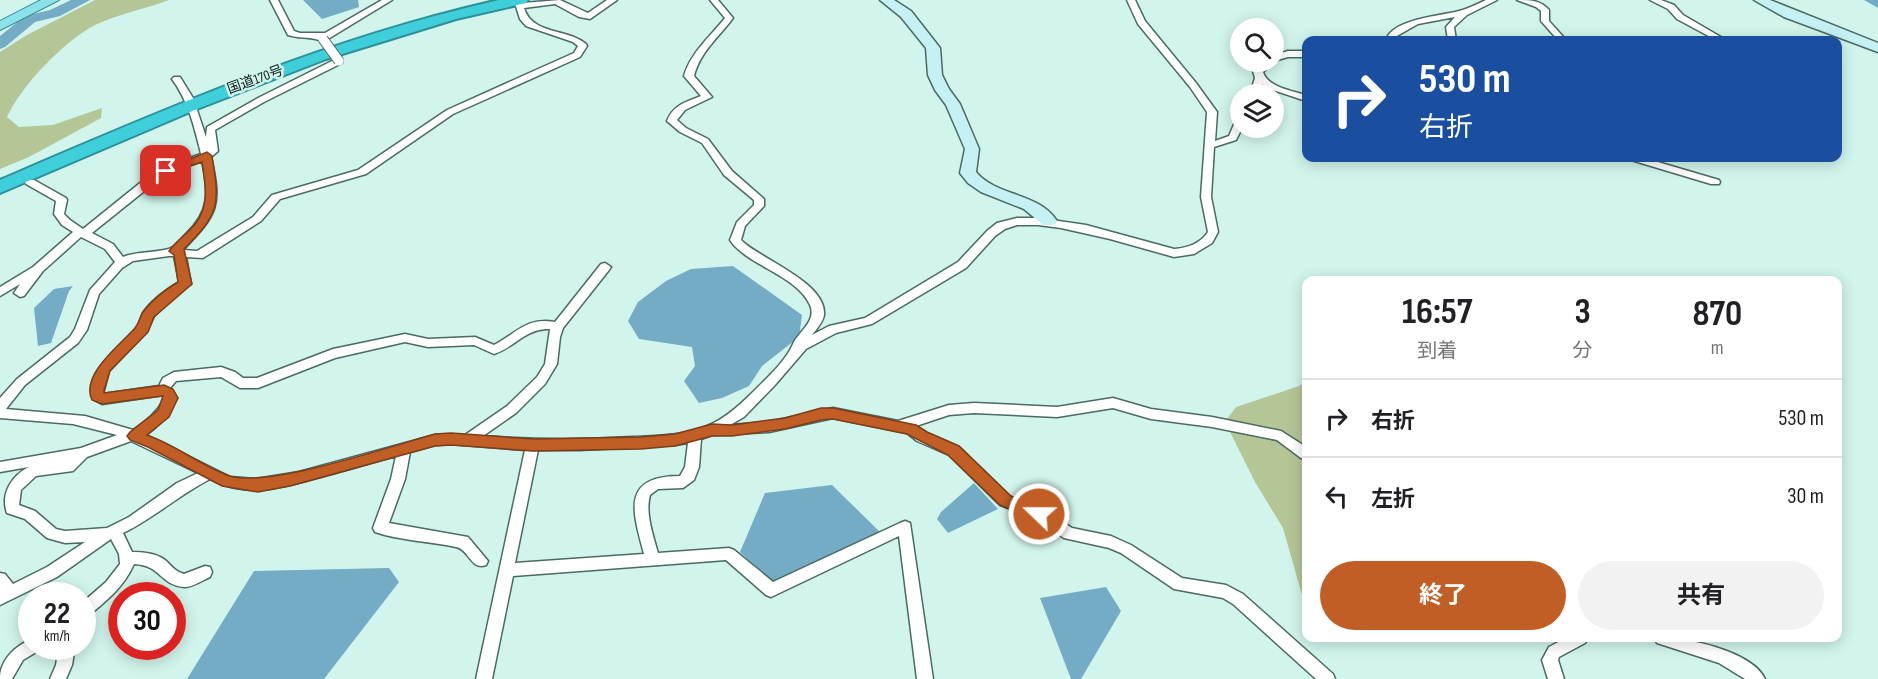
<!DOCTYPE html>
<html lang="ja">
<head>
<meta charset="utf-8">
<style>
  :root { --surface:#fff; --page:#f2f2f2; --text:#202124; --muted:#757577; --line:#e0e0e0; --accent:#c15e25 }
  body { margin:0; font-family:"Sofia Sans Condensed","Noto Sans JP",sans-serif; background:var(--page); color:var(--text); height:100vh; display:flex; flex-direction:column; font-size:22px; white-space:nowrap }
  * { box-sizing:border-box; margin:0 }
  p { font-size:20px; color:var(--muted) }
  .icon { flex:none; width:33px; height:33px; fill:none; stroke:currentColor; stroke-width:2; stroke-linecap:round; stroke-linejoin:round }
  .map { position:relative; flex:1; overflow:hidden }
  .drawer { position:absolute; left:1302px; top:276px; width:540px; height:366px; display:flex; flex-direction:column; background:var(--surface); border-radius:12px; box-shadow:0 3px 15px #0003 }
  .drawer>* { flex:none }
  .banner { position:absolute; left:1302px; top:36px; width:540px; height:126px; border-radius:12px; box-shadow:0 3px 15px #0003; background:#1a4fa0; color:#fff; overflow:hidden }
  .buttons { position:absolute; left:1230px; top:18px; display:grid; gap:12px }
  .buttons a { display:grid; place-items:center; width:54px; height:54px; border-radius:50%; background:var(--surface); box-shadow:0 3px 15px #0003; font-size:30px }
  .speed { position:absolute; left:18px; top:582px; display:flex; gap:12px; font-size:30px; font-weight:700; text-align:center }
  .speed>* { display:grid; place-content:center; width:78px; height:78px; border-radius:50%; background:var(--surface); box-shadow:0 3px 15px #0003; line-height:1 }
  .speed small { font-size:15px; font-weight:400 }
  .speed .limit { border:9px solid #d22; background:#fff; color:#111 }
  .pin { position:absolute; display:grid; place-items:center; width:51px; height:51px; color:#fff; margin:-26px; border-radius:12px; box-shadow:0 3px 9px #0006 }
  .me { position:absolute; width:66px; margin:-33px; rotate:292deg; stroke-linejoin:round; filter:drop-shadow(0 0 4px #0008) }
  .turn { display:flex; align-items:center; gap:21px; height:126px; padding:0 18px; font-size:27px }
  .turn .icon { width:78px; height:78px; stroke-width:2.5 }
  .turn b { display:block; font-size:42px; line-height:51px }
  .eta { display:flex; justify-content:space-evenly; align-items:center; height:102px; text-align:center }
  .eta b { font-size:36px; font-weight:700; line-height:42px }
  .action { display:flex; gap:12px; margin-top:auto; padding:12px 18px }
  .action a { flex:1; height:69px; border-radius:36px; background:var(--accent); color:#fff; font-size:24px; font-weight:700; line-height:69px; text-align:center }
  .action a+a { background:var(--page); color:var(--text) }
  ul { padding:0; list-style:none }
  li { display:flex; align-items:center; gap:18px; height:78px; padding:0 18px; border-top:2px solid var(--line) }
  li div { flex:1 }
  li b { display:block; font-size:22px }
  li em { font-style:normal }
  .map>svg:first-child { display:block }
</style>
</head>
<body>
<div class="map">
<svg width="1878" height="679" viewBox="0 0 1878 679">
  <rect width="100%" height="100%" fill="#d1f5ec"/>
  <!-- forest -->
  <path fill="#b4c696" d="M 95,0 L 169,0 C 145,9 118,14 95,25 C 63,42 22,85 7,117 L 19,127 L 53,125 L 102,108 L 101,118 L 29,157 L 0,169 L 0,52 L 27,35 Z
    M 1306,381 L 1306,609 L 1283,528 L 1255,482 L 1231,434 L 1227,419 L 1236,407 L 1299,386 Z"/>
  <!-- water -->
  <path fill="#74abc5" d="M 303,0 L 358,0 L 359,7 L 322,19 Z
    M 733,266 L 802,315 L 799,337 L 762,366 L 749,386 L 722,398 L 699,403 L 684,381 L 695,366 L 692,347 L 639,339 L 628,321 L 638,302 L 666,281 L 691,269 Z
    M 73,286 L 69,291 L 51,343 L 38,346 L 34,308 L 54,289 Z
    M 974,483 L 998,509 L 948,533 L 937,519 L 941,512 Z
    M 832,485 L 882,534 L 776,586 L 740,552 L 765,493 Z
    M 389,568 L 399,582 L 324,679 L 187,679 L 254,571 Z
    M 1106,587 L 1121,611 L 1081,679 L 1071,679 L 1040,598 Z"/>
  <g fill="none" stroke-linecap="round" stroke-linejoin="round">
    <!-- river -->
    <path fill="#74abc5" fill-rule="evenodd" d="M 71,0 L 90,0 L 60,16 L 35,22 L 5,47 L 0,49 L 0,36 L 25,16 L 50,10 Z
      M 1864,0 L 1878,0 L 1878,8 Z"/>
    <defs>
      <path id="street" d="M 270,0 L 278,0 L 294,31 L 300,33 L 325,33 L 382,0 L 392,0 L 323,42 C 314,36 300,39 288,35 Z
        M 514,0 L 522,0 L 523,3 L 560,0 L 588,13 L 607,0 L 617,0 L 590,19 L 579,17 L 555,4 L 524,8 C 532,35 567,28 586,44 L 587,46 L 580,57 L 453,114 L 366,174 L 280,199 L 261,221 L 203,258 L 186,257 L 191,284 L 174,296 L 154,316 L 147,331 L 109,371 L 103,394 L 159,386 L 163,378 L 174,372 L 221,367 L 235,372 L 243,378 L 257,378 L 333,349 L 405,334 L 428,339 L 475,337 L 494,345 C 517,333 526,317 555,322 L 601,264 L 605,263 L 611,267 L 609,270 L 563,328 L 560,337 L 557,364 L 545,384 L 516,413 L 483,436 C 533,440 583,440 633,437 C 657,436 682,436 705,427 C 726,419 743,402 759,386 C 771,374 786,360 793,344 C 799,331 817,321 810,305 C 797,275 746,265 730,240 L 737,222 L 754,205 L 754,200 L 724,175 L 702,143 L 680,132 L 667,121 C 673,105 686,102 701,96 L 684,76 C 691,52 710,37 725,18 L 710,0 L 718,0 L 733,18 C 719,37 700,52 694,76 L 712,97 L 685,110 L 677,120 L 686,128 L 708,139 L 732,171 L 764,199 L 764,206 L 745,226 L 741,240 C 758,258 827,282 824,315 C 823,322 816,330 812,335 L 829,326 L 865,318 L 958,262 L 987,231 L 997,223 L 1017,218 L 1038,218 L 1086,225 L 1174,249 C 1187,248 1200,244 1208,232 L 1201,197 L 1207,112 L 1190,87 L 1138,24 L 1127,0 L 1135,0 L 1145,21 L 1196,83 L 1217,112 L 1215,141 L 1229,136 L 1235,122 L 1240,119 L 1240,128 L 1242,128 L 1236,140 L 1214,147 L 1211,197 L 1218,232 L 1212,243 L 1194,254 L 1174,257 L 1110,239 L 1061,228 L 1038,225 L 1017,225 L 1005,229 L 995,236 L 966,268 L 872,324 L 836,333 L 806,349 L 775,385 L 744,417 L 730,425 L 769,422 L 833,408 L 898,421 L 949,405 L 974,403 L 1057,407 L 1113,398 L 1151,409 L 1212,417 L 1281,431 L 1306,447 L 1306,459 L 1301,458 L 1277,440 L 1212,427 L 1151,419 L 1113,408 L 1057,417 L 974,413 L 949,415 L 916,426 L 927,433 L 959,447 L 1010,497 L 1044,510 L 1072,528 L 1111,536 L 1131,545 L 1182,578 L 1226,585 L 1243,594 L 1333,674 L 1335,679 L 1316,679 L 1233,604 L 1223,598 L 1174,589 L 1121,553 L 1109,548 L 1064,538 L 1034,518 L 1000,505 L 949,455 L 917,441 L 907,433 L 833,418 L 769,432 L 712,435 L 701,439 L 699,467 L 694,480 L 683,488 L 658,489 L 650,495 C 645,513 653,535 658,553 L 729,548 L 734,550 L 773,582 L 900,523 L 905,521 L 910,523 L 933,679 L 917,679 L 899,536 L 771,597 L 766,595 L 726,560 L 513,576 L 492,679 L 476,679 L 525,450 L 451,444 L 435,445 L 410,452 L 405,479 L 389,523 L 468,537 L 488,561 L 486,565 C 471,571 469,549 456,547 C 430,541 401,541 375,532 L 373,528 L 391,479 L 396,456 C 373,462 351,469 328,475 C 288,486 249,500 210,479 C 179,495 154,518 123,533 L 132,552 C 143,552 156,553 165,560 C 173,567 174,571 184,574 L 205,566 L 210,567 L 212,572 L 210,577 C 203,580 191,588 184,587 C 160,585 161,565 134,564 C 124,587 106,601 87,617 L 82,619 L 82,603 L 106,582 L 120,564 L 119,554 L 111,539 L 57,577 L 0,605 L 0,573 L 5,574 L 13,584 L 47,567 L 85,542 L 65,543 L 47,538 L 25,519 L 7,513 C 0,494 12,475 29,467 L 0,472 L 0,462 L 81,448 L 117,435 L 73,424 L 0,418 L 0,398 L 17,379 L 70,337 L 75,329 L 90,290 L 115,262 L 105,249 L 81,237 L 43,271 L 24,296 L 20,297 L 14,293 L 20,284 L 0,296 L 0,287 L 33,267 L 73,232 L 62,225 L 54,214 L 56,201 L 26,184 L 25,182 L 26,180 L 34,180 L 66,198 L 67,200 L 64,214 L 70,220 L 83,229 L 150,175 L 167,166 L 201,154 C 195,129 188,100 172,79 L 174,77 L 180,77 L 193,98 L 206,137 L 207,127 L 258,98 L 336,59 L 342,59 L 342,63 L 264,102 L 215,130 L 218,151 L 211,157 C 222,206 218,214 183,250 L 197,251 L 253,217 L 272,195 L 358,170 L 447,110 L 574,53 L 578,46 L 573,42 L 526,26 L 520,19 ZM 202,161 C 209,192 210,211 186,234 C 182,238 178,244 173,247 C 164,253 137,251 123,257 L 113,244 L 92,233 L 158,180 L 174,171 ZM 169,256 L 174,256 L 179,282 C 166,290 151,300 143,313 C 141,317 140,322 138,326 C 124,345 81,373 93,399 L 102,404 L 163,395 L 165,398 C 157,412 147,422 133,430 L 85,416 L 6,409 L 25,385 L 78,343 L 87,330 L 99,294 L 122,268 L 133,261 ZM 546,329 L 550,329 L 545,364 L 537,377 L 507,406 L 465,435 L 435,435 L 299,472 L 256,479 L 230,477 L 146,435 C 160,425 169,414 177,398 L 170,388 L 176,381 L 221,377 L 240,388 L 258,388 L 335,358 L 405,342 L 428,347 L 474,345 L 494,354 C 513,348 525,330 546,329 ZM 131,441 L 198,473 L 177,483 L 129,517 L 107,528 L 65,531 L 56,529 L 35,511 L 19,505 L 21,490 L 36,476 L 73,471 L 87,457 ZM 688,443 L 685,467 L 680,476 C 620,476 633,512 644,554 L 515,563 L 538,450 L 580,450 L 675,445 Z
        M 1486,0 L 1497,0 L 1467,15 L 1454,27 L 1456,40 L 1448,40 L 1446,27 L 1455,17 L 1418,24 L 1395,37 L 1394,40 L 1386,40 C 1392,19 1441,16 1459,11 C 1468,9 1477,4 1486,0 Z
        M 1517,0 C 1530,0 1540,0 1549,10 L 1549,21 L 1566,40 L 1558,40 L 1541,21 L 1541,11 L 1536,7 Z
        M 1650,0 L 1661,0 L 1674,5 L 1683,15 L 1726,40 L 1716,40 L 1677,19 L 1668,9 Z
        M 1306,51 L 1306,57 L 1288,57 L 1274,61 L 1274,55 L 1288,51 Z
        M 1264,62 L 1274,62 L 1263,72 C 1267,87 1293,91 1306,95 L 1306,101 L 1267,88 L 1262,84 L 1258,94 L 1250,94 L 1255,78 L 1253,71 Z
        M 1630,158 L 1644,158 L 1719,180 L 1720,182 L 1719,184 L 1711,184 L 1631,160 Z
        M 1566,638 L 1588,638 L 1585,643 L 1559,657 L 1558,660 L 1564,679 L 1548,679 L 1542,660 L 1549,647 Z
        M 1654,638 C 1681,635 1753,651 1765,679 L 1745,679 L 1719,663 L 1657,643 Z
        M 32,639 L 32,646 L 40,646 L 38,651 L 23,660 L 12,679 L 0,679 C 0,660 15,646 32,639 Z
        M 59,646 L 75,646 L 72,665 L 66,679 L 50,679 L 56,665 Z"/>
      <path id="secondary" d="M 880,0 L 894,0 L 911,11 L 940,48 L 942,75 L 949,89 L 960,104 L 979,149 L 976,172 C 997,197 1038,192 1057,221 L 1055,225 L 1043,225 L 1024,209 L 981,192 L 968,183 L 960,173 L 965,149 L 946,105 L 935,90 L 928,75 L 926,48 L 901,17 Z
        M 1754,0 L 1770,0 L 1878,43 L 1878,52 L 1784,17 Z"/>
      <path id="primary" d="M 41,0 L 59,0 L 0,30 L 0,21 Z"/>
      <path id="highway" d="M 499,0 L 528,0 L 526,3 L 456,19 L 326,59 L 197,109 L 0,193 L 0,180 C 163,110 325,39 499,0 Z"/>
    </defs>
    <!-- street casing -->
    <use href="#street" stroke="#4a6a62" stroke-width="3"/>
    <!-- secondary casing -->
    <use href="#secondary" stroke="#4a6a62" stroke-width="3"/>
    <!-- primary casing -->
    <use href="#primary" stroke="#2e9097" stroke-width="2"/>
    <!-- highway casing -->
    <use href="#highway" stroke="#2e9097" stroke-width="4"/>
    <!-- street -->
    <use href="#street" fill="#fff" fill-rule="evenodd"/>
    <!-- secondary -->
    <use href="#secondary" fill="#c5f1f4" fill-rule="evenodd"/>
    <!-- primary -->
    <use href="#primary" fill="#8ce2e9" fill-rule="evenodd"/>
    <!-- highway -->
    <use href="#highway" fill="#3fcfdb" fill-rule="evenodd"/>
    <defs>
      <path id="street-bridge" d="M 323,39 L 339,61"/>
    </defs>
    <!-- street-bridge casing -->
    <use href="#street-bridge" stroke="#4a6a62" stroke-width="11" stroke-linecap="butt"/>
    <!-- street-bridge -->
    <use href="#street-bridge" stroke="#fff" stroke-width="9"/>
  </g>
  <!-- route -->
  <path fill="#c15e25" stroke="#7d3d18" stroke-width="1.5" d="M 207,152 L 212,156 C 220,205 220,213 184,249 L 192,284 L 154,317 L 148,332 L 110,371 L 104,390 L 104,393 L 164,385 L 173,389 L 178,398 L 169,417 L 147,435 C 176,445 201,466 230,476 C 268,488 392,446 435,434 L 451,433 L 533,439 L 641,437 L 675,434 L 712,424 L 732,425 L 785,418 L 821,408 L 833,408 L 916,425 L 927,432 L 959,446 L 1011,496 L 1044,510 L 1047,514 L 1044,519 L 1039,521 L 1000,505 L 948,455 L 907,434 L 833,419 L 821,420 L 785,429 L 732,436 L 712,436 L 675,446 L 641,449 L 533,451 L 451,445 L 435,446 L 290,486 L 258,492 L 222,486 L 148,447 L 130,440 L 127,436 L 130,432 L 158,410 L 163,396 L 102,404 L 92,400 C 80,375 121,344 135,328 C 139,323 140,317 143,312 C 152,300 166,289 178,282 L 174,255 L 169,251 C 177,240 188,233 196,223 C 210,204 205,183 202,162 L 166,174 L 160,171 Z"/>
  <g text-anchor="middle" stroke-width="5" stroke-linejoin="round" paint-order="stroke">
    <!-- far-street labels -->
    <g font-size="14" fill="#0f1c19" stroke="#d1f5ec">
      <text transform="translate(255 79) rotate(-20)" y="5">国道170号</text>
    </g>
  </g>
</svg>
<div class="buttons">
<a><svg class="icon" aria-label="search" viewBox="0 0 24 24"><circle cx="10" cy="10" r="6"/><path d="M15 15l6 6"/></svg></a>
<a><svg class="icon" aria-label="layers" viewBox="0 0 24 24"><path d="M12 4l9 5-9 5-9-5zM3 14l9 5 9-5"/></svg></a>
</div>
<div class="speed"><div>22<small>km/h</small></div><div class="limit">30</div></div>
<div class="pin" style="left:166px;top:171px;background:#d93025"><svg class="icon" aria-label="arrive" viewBox="0 0 24 24"><path d="M6 21V4h12l-3 4 3 4H6"/></svg></div>
<svg class="me" style="left:1039px;top:514px" viewBox="-20 -20 40 40"><circle r="17" fill="#c15e25" stroke="#fff" stroke-width="3"/><path d="M0-11L8 9 0 5-8 9z" fill="#fff"/></svg>
<div class="banner">
<div class="turn"><svg class="icon" aria-label="right" viewBox="0 0 24 24"><path d="M7 20v-9h11M14 6l5 5-5 5"/></svg><div><b>530 m</b>右折</div></div>
</div>
<section class="drawer">
<div class="eta">
<div><b>16:57</b><p>到着</p></div>
<div><b>3</b><p>分</p></div>
<div><b>870</b><p>m</p></div>
</div>
<ul>
<li><svg class="icon" aria-label="right" viewBox="0 0 24 24"><path d="M7 20v-9h11M14 6l5 5-5 5"/></svg><div><b>右折</b></div><em>530 m</em></li>
<li><svg class="icon" aria-label="left" viewBox="0 0 24 24"><path d="M17 20v-9H6M10 6l-5 5 5 5"/></svg><div><b>左折</b></div><em>30 m</em></li>
</ul>
<div class="action"><a>終了</a><a>共有</a></div>
</section>
</div>
</body>
</html>
